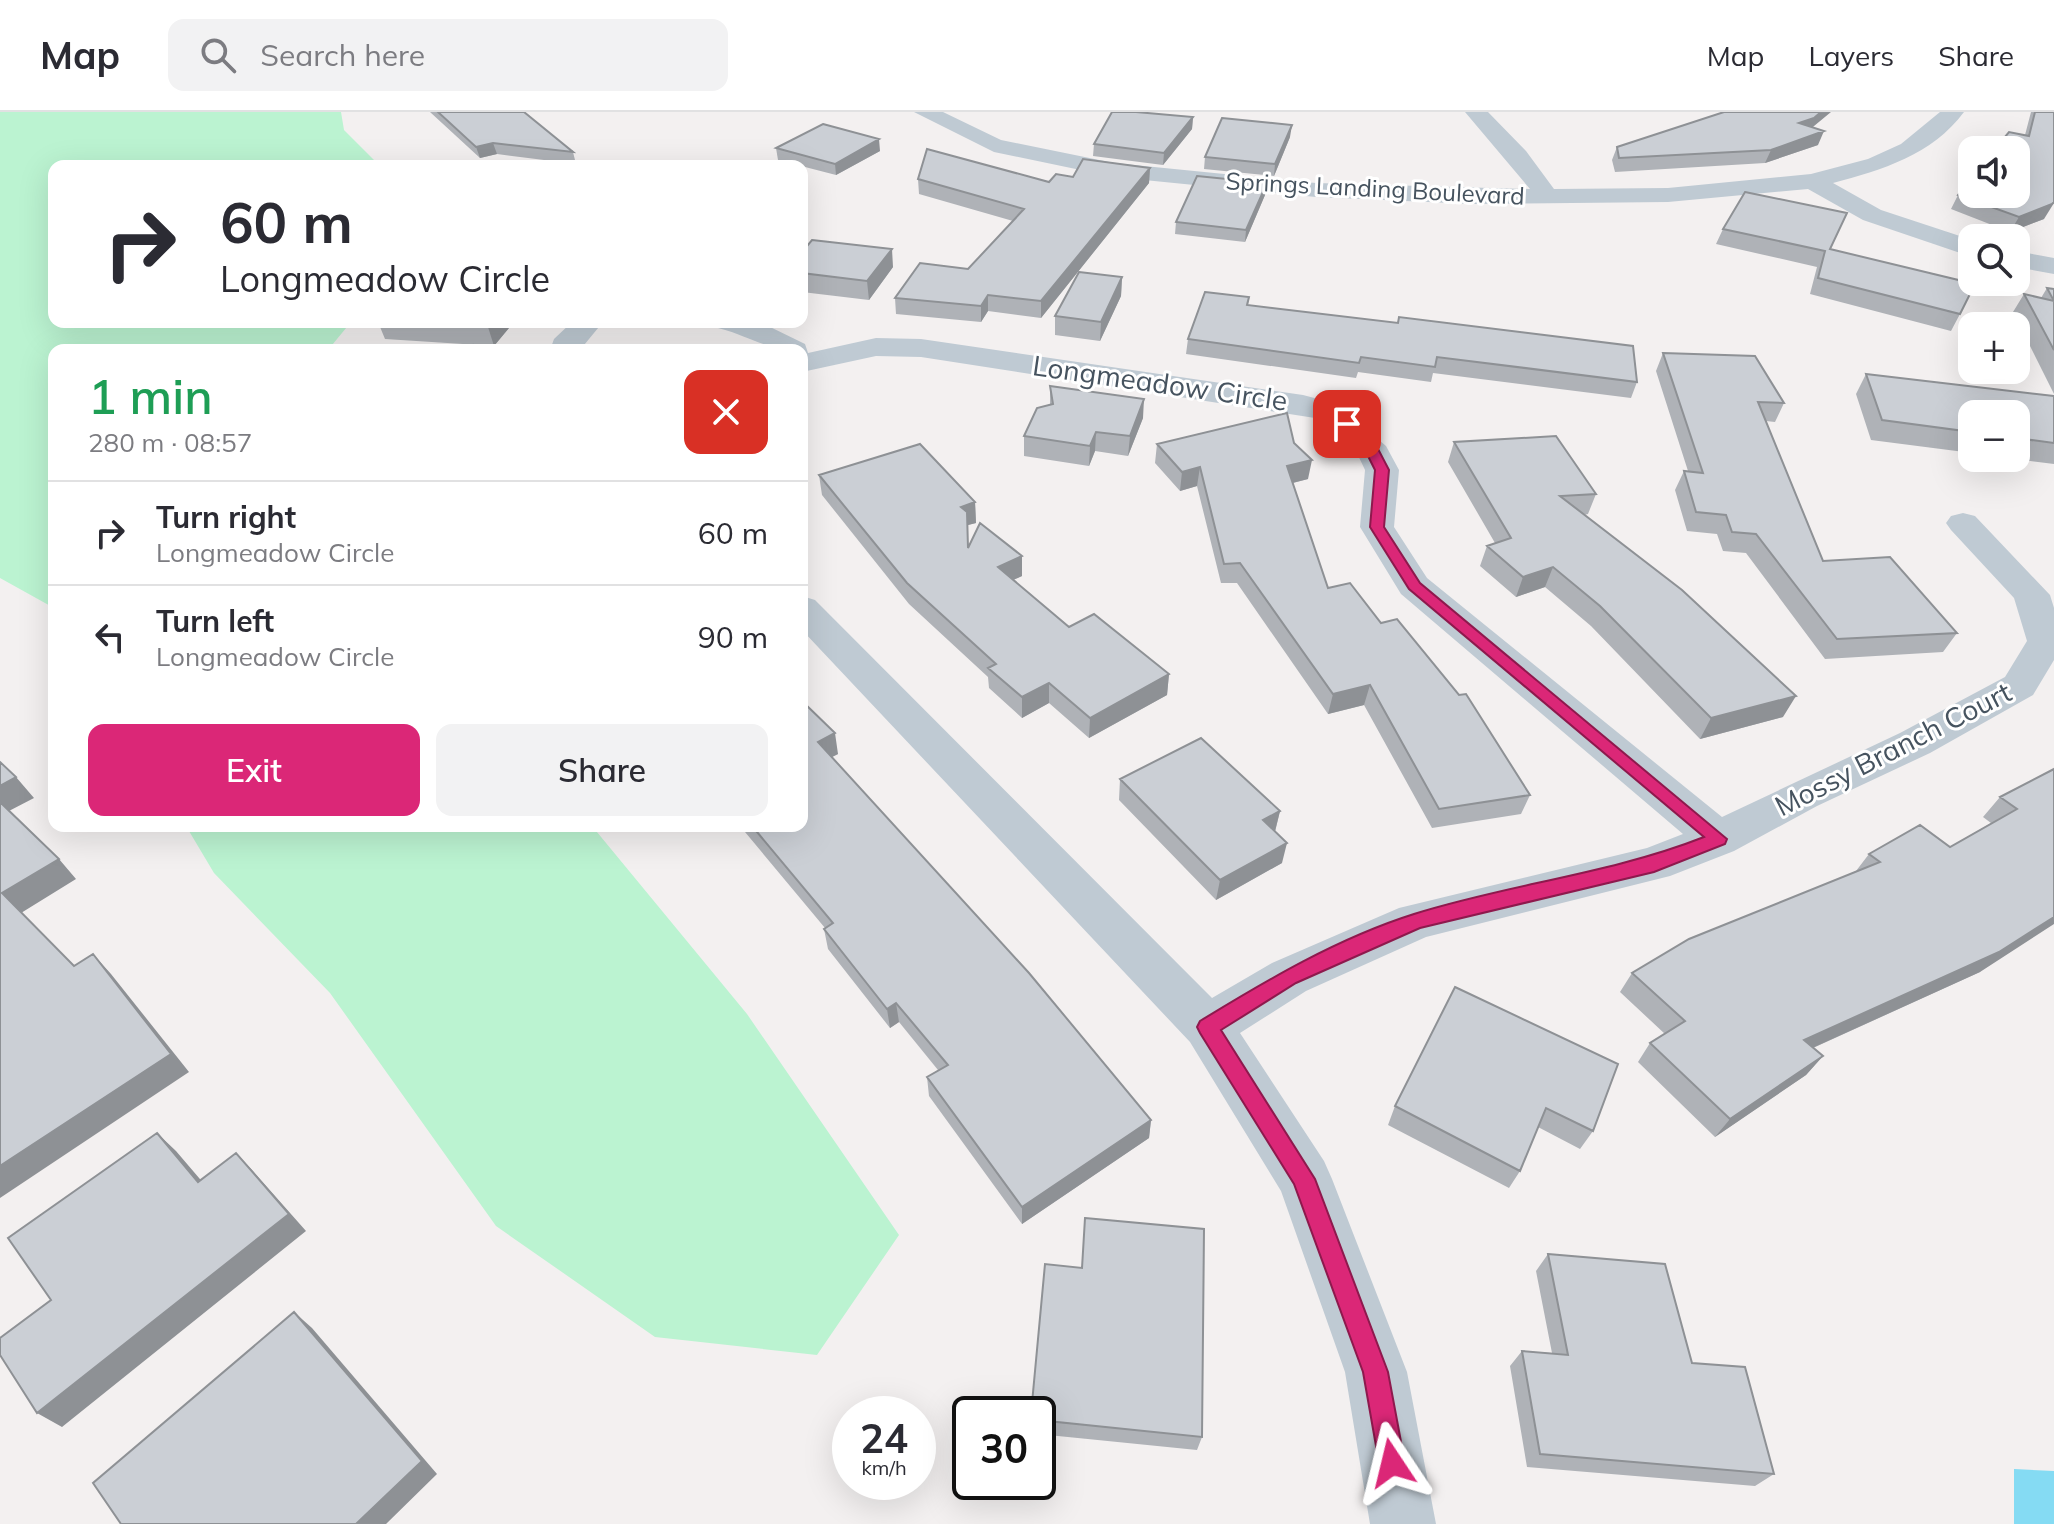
<!DOCTYPE html>
<html lang="en">
<head>
<meta charset="utf-8">
<style>
  :root { --surface:#fff; --page:#f2f2f3; --text:#2b2b33; --muted:#7c7c81; --line:#e1e1e2; --accent:#db2777 }
  body { margin:0; font-family:Mulish,sans-serif; background:var(--page); color:var(--text); height:100vh; display:flex; flex-direction:column; font-size:30px; white-space:nowrap }
  * { box-sizing:border-box; margin:0 }
  p { font-size:26px; color:var(--muted) }
  .icon { flex:none; width:44px; height:44px; fill:none; stroke:currentColor; stroke-width:2; stroke-linecap:round; stroke-linejoin:round }
  .map { position:relative; flex:1; overflow:hidden }
  .details { position:absolute; left:48px; top:232px; width:760px; height:488px; display:flex; flex-direction:column; background:var(--surface); border-radius:16px; box-shadow:0 8px 32px #0002 }
  .details>* { flex:none }
  .top-card { position:absolute; left:48px; top:48px; width:760px; height:168px; border-radius:16px; box-shadow:0 8px 32px #0002; background:#fff; color:var(--text); overflow:hidden }
  .controls { position:absolute; left:1958px; top:24px; display:grid; gap:16px }
  .controls a { display:grid; place-items:center; width:72px; height:72px; border-radius:16px; background:var(--surface); box-shadow:0 8px 32px #0002; font-size:40px }
  .speed { position:absolute; left:832px; top:1284px; display:flex; gap:16px; font-size:40px; font-weight:700; text-align:center }
  .speed>* { display:grid; place-content:center; width:104px; height:104px; border-radius:50%; background:var(--surface); box-shadow:0 8px 32px #0002; line-height:1 }
  .speed small { font-size:20px; font-weight:400 }
  .speed .limit { border:4px solid #111; border-radius:12px; background:#fff; color:#111 }
  .pin { position:absolute; display:grid; place-items:center; width:68px; height:68px; color:#fff; margin:-34px; border-radius:16px; box-shadow:0 4px 12px #0006 }
  .me { position:absolute; width:88px; margin:-44px; rotate:350deg; stroke-linejoin:round; filter:drop-shadow(0 0 6px #0008) }
  .turn { display:flex; align-items:center; gap:28px; height:168px; padding:0 40px; font-size:36px }
  .turn .icon { width:104px; height:104px; stroke-width:2.5 }
  .turn b { display:block; font-size:56px; line-height:68px }
  .round { display:grid; place-items:center; flex:none; width:84px; height:84px; border-radius:16px; background:var(--page) }
  .overview { display:flex; align-items:center; justify-content:space-between; height:136px; padding:0 40px }
  h1 { font-size:48px; font-weight:600; line-height:60px; color:#1e9e55 }
  .button { display:flex; gap:16px; margin-top:auto; padding:16px 40px }
  .button a { flex:1; height:92px; border-radius:16px; background:var(--accent); color:#fff; font-size:32px; font-weight:600; line-height:92px; text-align:center }
  .button a+a { background:var(--page); color:var(--text) }
  ul { padding:0; list-style:none }
  li { display:flex; align-items:center; gap:24px; height:104px; padding:0 40px; border-top:2px solid var(--line) }
  li div { flex:1 }
  li b { display:block; font-size:30px }
  li em { font-style:normal }
  header { display:flex; align-items:center; gap:48px; box-sizing:border-box; height:112px; padding:0 40px; background:var(--surface); border-bottom:2px solid var(--line) }
  header strong { font-size:38px }
  nav { display:flex; gap:44px; margin-inline-start:auto; font-size:28px }
  .search { width:560px; height:72px; background:var(--page); display:flex; align-items:center; gap:20px; box-sizing:border-box; padding:0 28px; border-radius:16px; color:var(--muted); font-size:30px }
  .map>svg:first-child { display:block }
</style>
</head>
<body>
<header>
<strong>Map</strong>
<div class="search"><svg class="icon" aria-label="search" viewBox="0 0 24 24"><circle cx="10" cy="10" r="6"/><path d="M15 15l6 6"/></svg>Search here</div>
<nav><a>Map</a><a>Layers</a><a>Share</a></nav>
</header>
<div class="map">
<svg width="2054" height="1412" viewBox="0 0 2054 1412">
  <rect width="100%" height="100%" fill="#f3f0f0"/>
  <!-- green -->
  <path fill="#bbf3d1" d="M 0,0 L 341,0 L 344,18 L 380,54 L 54,54 L 54,210 L 351,210 L 328,238 L 54,238 L 54,496 L 0,466 Z
    M 186,714 L 592,714 L 747,902 L 899,1123 L 817,1243 L 655,1225 L 496,1114 L 330,881 L 214,761 Z"/>
  <!-- water -->
  <path fill="#85dbf3" d="M 2014,1357 L 2054,1359 L 2054,1412 L 2014,1412 Z"/>
  <g fill="none" stroke-linecap="round" stroke-linejoin="round">
    <!-- minor -->
    <path fill="#bfcad3" fill-rule="evenodd" d="M 914,0 L 943,0 L 1001,28 L 1114,51 L 1316,71 L 1530,77 L 1465,0 L 1488,0 L 1526,39 L 1554,77 L 1668,76 L 1811,62 L 1868,47 L 1901,32 L 1940,0 L 1964,0 C 1932,43 1882,58 1833,71 L 1881,98 L 1972,128 L 1972,145 L 1863,108 L 1808,77 L 1668,90 L 1473,92 L 1316,85 L 1114,65 L 994,40 Z
      M 2016,139 L 2054,146 L 2054,162 L 2016,155 Z
      M 572,210 L 603,210 L 580,238 L 550,238 L 554,227 Z
      M 714,210 L 760,210 L 805,232 L 808,241 L 876,226 L 921,227 L 1303,283 L 1337,292 L 1386,334 L 1399,358 L 1394,415 L 1427,466 L 1722,705 L 1900,621 L 2005,565 L 2027,529 L 2014,486 L 1951,418 L 1946,411 L 1951,404 L 1963,401 L 1975,404 L 2050,483 L 2054,496 L 2054,548 L 2033,583 L 1930,641 L 1817,694 L 1734,739 L 1670,764 L 1426,825 L 1306,879 L 1240,921 L 1324,1049 L 1332,1067 L 1407,1260 L 1436,1412 L 1370,1412 L 1345,1260 L 1281,1079 L 1190,930 L 802,518 L 802,484 L 815,488 L 1212,886 L 1272,851 L 1399,796 L 1647,736 L 1683,722 L 1401,482 L 1360,415 L 1365,358 L 1356,339 L 1315,306 L 921,245 L 876,244 L 802,260 L 802,238 C 763,238 753,225 718,216 Z"/>
  </g>
  <!-- wall -->
  <path fill="#afb2b7" d="M 430,0 L 524,0 L 573,40 L 576,52 L 497,42 L 480,46 Z
    M 2031,0 L 2054,0 L 2044,107 L 2010,120 L 1951,97 L 1958,83 L 2025,23 Z
    M 1193,5 L 1192,17 L 1163,53 L 1093,44 L 1094,32 Z
    M 1813,15 L 1818,33 L 1765,51 L 1615,60 L 1612,48 L 1617,35 Z
    M 1290,25 L 1274,64 L 1204,57 L 1205,45 Z
    M 776,36 L 880,39 L 836,63 L 778,48 Z
    M 1150,56 L 1149,71 L 1041,206 L 988,199 L 981,210 L 896,202 L 895,186 L 968,157 L 1013,109 L 919,82 L 918,67 L 1049,70 L 1073,65 Z
    M 1265,83 L 1245,130 L 1175,122 L 1176,110 Z
    M 1723,117 L 1830,137 L 1960,202 L 1951,219 L 1810,182 L 1817,155 L 1716,132 Z
    M 802,140 L 893,155 L 869,188 L 802,180 Z
    M 1122,165 L 1121,184 L 1100,229 L 1055,223 L 1055,204 Z
    M 2047,176 L 2054,177 L 2054,282 L 2013,200 L 2024,182 L 2041,186 Z
    M 1249,185 L 1248,193 L 1637,270 L 1631,286 L 1433,261 L 1431,270 L 1358,260 L 1356,266 L 1186,242 L 1188,227 Z
    M 378,210 L 514,210 L 494,234 L 385,227 Z
    M 1663,241 L 1784,291 L 1775,310 L 1766,309 L 1823,449 L 1957,521 L 1943,540 L 1825,547 L 1746,441 L 1723,439 L 1717,422 L 1687,419 L 1675,378 L 1684,359 L 1688,359 L 1656,259 Z
    M 1866,262 L 2054,284 L 2054,352 L 2007,346 L 2016,346 L 2016,302 L 1972,302 L 1972,341 L 1871,328 L 1856,282 Z
    M 1050,274 L 1143,306 L 1128,344 L 1095,339 L 1089,354 L 1024,344 L 1024,324 L 1050,293 Z
    M 1454,330 L 1596,382 L 1588,402 L 1584,403 L 1783,605 L 1700,627 L 1591,514 L 1545,475 L 1516,485 L 1480,454 L 1487,434 L 1495,431 L 1448,350 Z
    M 1294,331 L 1308,367 L 1293,371 L 1328,476 L 1381,511 L 1530,683 L 1521,702 L 1432,716 L 1364,593 L 1328,602 L 1237,471 L 1221,471 L 1197,374 L 1180,379 L 1155,351 L 1157,332 Z
    M 819,363 L 975,390 L 976,411 L 968,413 L 968,435 L 1022,444 L 1022,464 L 1013,468 L 1069,515 L 1169,562 L 1167,583 L 1089,626 L 1049,591 L 1022,606 L 989,576 L 988,565 L 909,492 L 822,383 Z
    M 802,589 L 838,642 L 832,645 L 1151,1008 L 1149,1026 L 1022,1112 L 929,984 L 927,965 L 938,958 L 899,910 L 890,916 L 828,837 L 824,817 L 825,816 L 740,714 L 802,714 Z
    M 2054,657 L 1980,860 L 1813,936 L 1823,944 L 1806,963 L 1715,1025 L 1638,950 L 1650,931 L 1665,922 L 1620,880 L 1632,861 L 1856,759 L 1869,742 L 1950,735 L 1991,711 L 1983,705 L 2000,685 Z
    M 1120,667 L 1280,699 L 1275,720 L 1282,751 L 1216,788 L 1119,688 Z
    M 1455,875 L 1593,1019 L 1580,1037 L 1538,1015 L 1520,1059 L 1509,1076 L 1388,1013 L 1395,994 Z
    M 1548,1142 L 1692,1251 L 1774,1362 L 1755,1374 L 1527,1355 L 1510,1254 L 1522,1239 L 1552,1241 L 1536,1159 Z
    M 1038,1302 L 1202,1325 L 1197,1338 L 1038,1322 Z"/>
  <!-- shaded-wall -->
  <path fill="#8e9195" d="M 1821,0 L 1831,0 L 1808,19 L 1799,11 Z
    M 1193,5 L 1192,17 L 1163,53 L 1164,41 Z
    M 1292,13 L 1290,25 L 1274,64 L 1275,52 Z
    M 1824,19 L 1818,33 L 1765,51 L 1771,38 Z
    M 879,27 L 880,39 L 836,63 L 835,52 Z
    M 493,31 L 497,42 L 480,46 L 476,35 Z
    M 1150,56 L 1149,71 L 1041,206 L 1041,189 Z
    M 1267,71 L 1265,83 L 1245,130 L 1246,118 Z
    M 2054,90 L 2054,91 L 2044,107 L 2010,120 L 2019,105 Z
    M 892,137 L 893,155 L 869,188 L 867,169 Z
    M 1122,165 L 1121,184 L 1100,229 L 1101,210 Z
    M 988,183 L 988,199 L 981,210 L 981,194 Z
    M 492,210 L 514,210 L 494,234 L 488,215 Z
    M 1144,287 L 1143,306 L 1128,344 L 1130,324 Z
    M 1096,320 L 1095,339 L 1089,354 L 1090,334 Z
    M 1312,348 L 1308,367 L 1284,373 L 1287,354 Z
    M 1200,355 L 1197,374 L 1180,379 L 1182,360 Z
    M 975,390 L 976,411 L 968,413 L 961,395 Z
    M 1022,444 L 1022,464 L 998,475 L 998,455 Z
    M 1553,455 L 1545,475 L 1516,485 L 1523,465 Z
    M 1169,562 L 1167,583 L 1089,626 L 1090,606 Z
    M 1049,571 L 1049,591 L 1022,606 L 1022,585 Z
    M 1370,573 L 1364,593 L 1328,602 L 1333,582 Z
    M 1796,584 L 1783,605 L 1700,627 L 1711,606 Z
    M 835,621 L 838,642 L 822,650 L 818,630 Z
    M 16,665 L 34,686 L 7,700 L 0,692 L 0,674 Z
    M 1280,699 L 1275,719 L 1258,729 L 1263,708 Z
    M 1287,731 L 1282,751 L 1216,788 L 1220,768 Z
    M 59,747 L 76,767 L 21,801 L 2,781 Z
    M 2054,805 L 2054,812 L 1980,860 L 1788,947 L 1804,928 Z
    M 93,842 L 111,862 L 189,960 L 0,1086 L 0,1054 Z
    M 896,891 L 899,910 L 890,916 L 887,897 Z
    M 1823,944 L 1806,963 L 1715,1025 L 1730,1007 Z
    M 1151,1008 L 1149,1026 L 1022,1112 L 1022,1095 Z
    M 157,1021 L 176,1039 L 217,1087 L 198,1070 Z
    M 236,1041 L 253,1059 L 306,1119 L 62,1315 L 37,1301 Z
    M 294,1200 L 312,1216 L 437,1362 L 386,1412 L 356,1412 Z"/>
  <!-- building -->
  <path fill="#cbcfd5" stroke="#8e9195" stroke-width="2" d="M 438,0 L 524,0 L 573,40 L 493,31 L 476,35 Z
    M 1112,0 L 1136,0 L 1193,5 L 1164,41 L 1094,32 Z
    M 1724,0 L 1821,0 L 1814,6 L 1799,11 L 1824,19 L 1771,38 L 1619,46 L 1617,35 Z
    M 2035,0 L 2054,0 L 2054,90 L 2052,92 L 2019,105 L 1958,83 L 1972,66 L 1972,82 L 2016,82 L 2016,38 L 1994,38 L 2009,20 L 2029,24 Z
    M 1222,6 L 1292,13 L 1275,52 L 1205,45 Z
    M 823,12 L 879,27 L 835,52 L 776,36 Z
    M 927,37 L 1049,70 L 1056,62 L 1073,65 L 1083,47 L 1150,56 L 1041,189 L 988,183 L 981,194 L 895,186 L 920,151 L 968,157 L 1024,97 L 918,67 Z
    M 1197,64 L 1267,71 L 1246,118 L 1176,110 Z
    M 1745,80 L 1847,101 L 1830,137 L 1975,172 L 1960,202 L 1818,166 L 1825,139 L 1723,117 Z
    M 812,128 L 892,137 L 867,169 L 802,161 L 802,140 Z
    M 1079,160 L 1122,165 L 1101,210 L 1055,204 Z
    M 2047,176 L 2054,177 L 2054,238 L 2024,182 L 2054,189 Z
    M 1205,180 L 1249,185 L 1247,193 L 1398,211 L 1399,205 L 1633,234 L 1637,270 L 1437,245 L 1435,255 L 1361,245 L 1359,251 L 1188,227 Z
    M 405,210 L 492,210 L 488,215 Z
    M 473,233 L 478,238 L 459,238 Z
    M 1663,241 L 1755,244 L 1784,291 L 1758,290 L 1823,449 L 1890,445 L 1957,521 L 1837,527 L 1756,422 L 1732,420 L 1726,403 L 1696,400 L 1684,359 L 1703,361 Z
    M 1866,262 L 2054,284 L 2054,331 L 2016,326 L 2016,302 L 1972,302 L 1972,320 L 1882,308 Z
    M 1050,274 L 1144,287 L 1130,324 L 1096,320 L 1090,334 L 1024,324 L 1037,296 L 1053,292 Z
    M 1287,301 L 1294,331 L 1312,348 L 1287,354 L 1328,476 L 1350,471 L 1381,511 L 1397,507 L 1459,583 L 1466,582 L 1530,683 L 1439,697 L 1370,573 L 1333,582 L 1240,451 L 1224,452 L 1200,355 L 1182,360 L 1157,332 Z
    M 1556,324 L 1596,382 L 1560,384 L 1682,478 L 1796,584 L 1711,606 L 1600,494 L 1553,455 L 1523,465 L 1487,434 L 1511,426 L 1454,330 Z
    M 920,332 L 975,390 L 961,395 L 967,400 L 968,436 L 980,411 L 1022,444 L 998,455 L 1069,515 L 1094,502 L 1169,562 L 1090,606 L 1049,571 L 1022,585 L 988,556 L 996,552 L 907,471 L 819,363 Z
    M 802,589 L 835,621 L 818,630 L 1029,861 L 1151,1008 L 1022,1095 L 927,965 L 948,953 L 896,891 L 887,897 L 824,817 L 833,811 L 752,714 L 802,714 Z
    M 1201,626 L 1280,699 L 1263,708 L 1287,731 L 1220,768 L 1120,667 Z
    M 0,650 L 16,665 L 0,674 Z
    M 2054,657 L 2054,805 L 1999,840 L 1804,928 L 1823,944 L 1730,1007 L 1650,931 L 1685,909 L 1632,861 L 1689,827 L 1880,750 L 1869,742 L 1920,713 L 1950,735 L 2017,697 L 2000,685 Z
    M 0,690 L 59,747 L 2,781 L 74,854 L 93,842 L 171,942 L 0,1054 Z
    M 1455,875 L 1618,952 L 1593,1019 L 1546,996 L 1520,1059 L 1395,994 Z
    M 157,1021 L 198,1070 L 236,1041 L 289,1102 L 37,1301 L 0,1243 L 0,1226 L 51,1188 L 8,1126 Z
    M 1085,1106 L 1204,1117 L 1202,1325 L 1038,1308 L 1038,1302 L 1031,1302 L 1045,1152 L 1082,1156 Z
    M 1548,1142 L 1665,1152 L 1692,1251 L 1745,1255 L 1774,1362 L 1540,1342 L 1522,1239 L 1568,1243 Z
    M 294,1200 L 422,1349 L 356,1412 L 121,1412 L 93,1371 Z"/>
  <!-- route -->
  <path fill="#db2777" stroke="#8e194d" stroke-width="2" d="M 1342,309 L 1351,309 L 1375,331 L 1389,358 L 1384,415 L 1420,471 L 1727,727 L 1725,732 L 1654,760 L 1420,816 L 1296,871 L 1221,918 L 1315,1067 L 1388,1260 L 1405,1351 L 1401,1361 L 1392,1364 L 1382,1361 L 1379,1351 L 1363,1260 L 1294,1072 L 1200,921 L 1197,915 L 1200,909 C 1267,868 1338,826 1414,802 C 1509,772 1610,762 1704,725 L 1409,477 L 1370,415 L 1375,358 L 1364,336 L 1342,315 Z"/>
  <g text-anchor="middle" stroke-width="6" stroke-linejoin="round" paint-order="stroke">
    <!-- far-street labels -->
    <g font-size="24" fill="#46535f" stroke="#fff">
      <text transform="translate(1375 77) rotate(3)" y="8">Springs Landing Boulevard</text>
    </g>
    <!-- street labels -->
    <g font-size="28" fill="#46535f" stroke="#fff">
      <text transform="translate(1160 271) rotate(8)" y="10">Longmeadow Circle</text>
      <text transform="translate(1893 637) rotate(-27)" y="10">Mossy Branch Court</text>
    </g>
  </g>
</svg>
<div class="controls">
<a><svg class="icon" aria-label="sound" viewBox="0 0 24 24"><path d="M4 9h4l5-4v14l-5-4H4zM17 9q2 3 0 6"/></svg></a>
<a><svg class="icon" aria-label="search" viewBox="0 0 24 24"><circle cx="10" cy="10" r="6"/><path d="M15 15l6 6"/></svg></a>
<a>+</a>
<a>−</a>
</div>
<div class="speed"><div>24<small>km/h</small></div><div class="limit">30</div></div>
<div class="pin" style="left:1347px;top:312px;background:#d93025"><svg class="icon" aria-label="arrive" viewBox="0 0 24 24"><path d="M6 21V4h12l-3 4 3 4H6"/></svg></div>
<svg class="me" style="left:1392px;top:1351px" viewBox="-20 -20 40 40"><path d="M0-17L14 15 0 8-14 15z" fill="#db2777" stroke="#fff" stroke-width="4"/></svg>
<div class="top-card">
<div class="turn"><svg class="icon" aria-label="right" viewBox="0 0 24 24"><path d="M7 20v-9h11M14 6l5 5-5 5"/></svg><div><b>60 m</b>Longmeadow Circle</div></div>
</div>
<section class="details">
<div class="overview"><div><h1>1 min</h1><p>280 m · 08:57</p></div><a class="round" style="background:#d93025;color:#fff"><svg class="icon" aria-label="close" viewBox="0 0 24 24"><path d="M6 6l12 12M18 6L6 18"/></svg></a></div>
<ul>
<li><svg class="icon" aria-label="right" viewBox="0 0 24 24"><path d="M7 20v-9h11M14 6l5 5-5 5"/></svg><div><b>Turn right</b><p>Longmeadow Circle</p></div><em>60 m</em></li>
<li><svg class="icon" aria-label="left" viewBox="0 0 24 24"><path d="M17 20v-9H6M10 6l-5 5 5 5"/></svg><div><b>Turn left</b><p>Longmeadow Circle</p></div><em>90 m</em></li>
</ul>
<div class="button"><a>Exit</a><a>Share</a></div>
</section>
</div>
</body>
</html>
